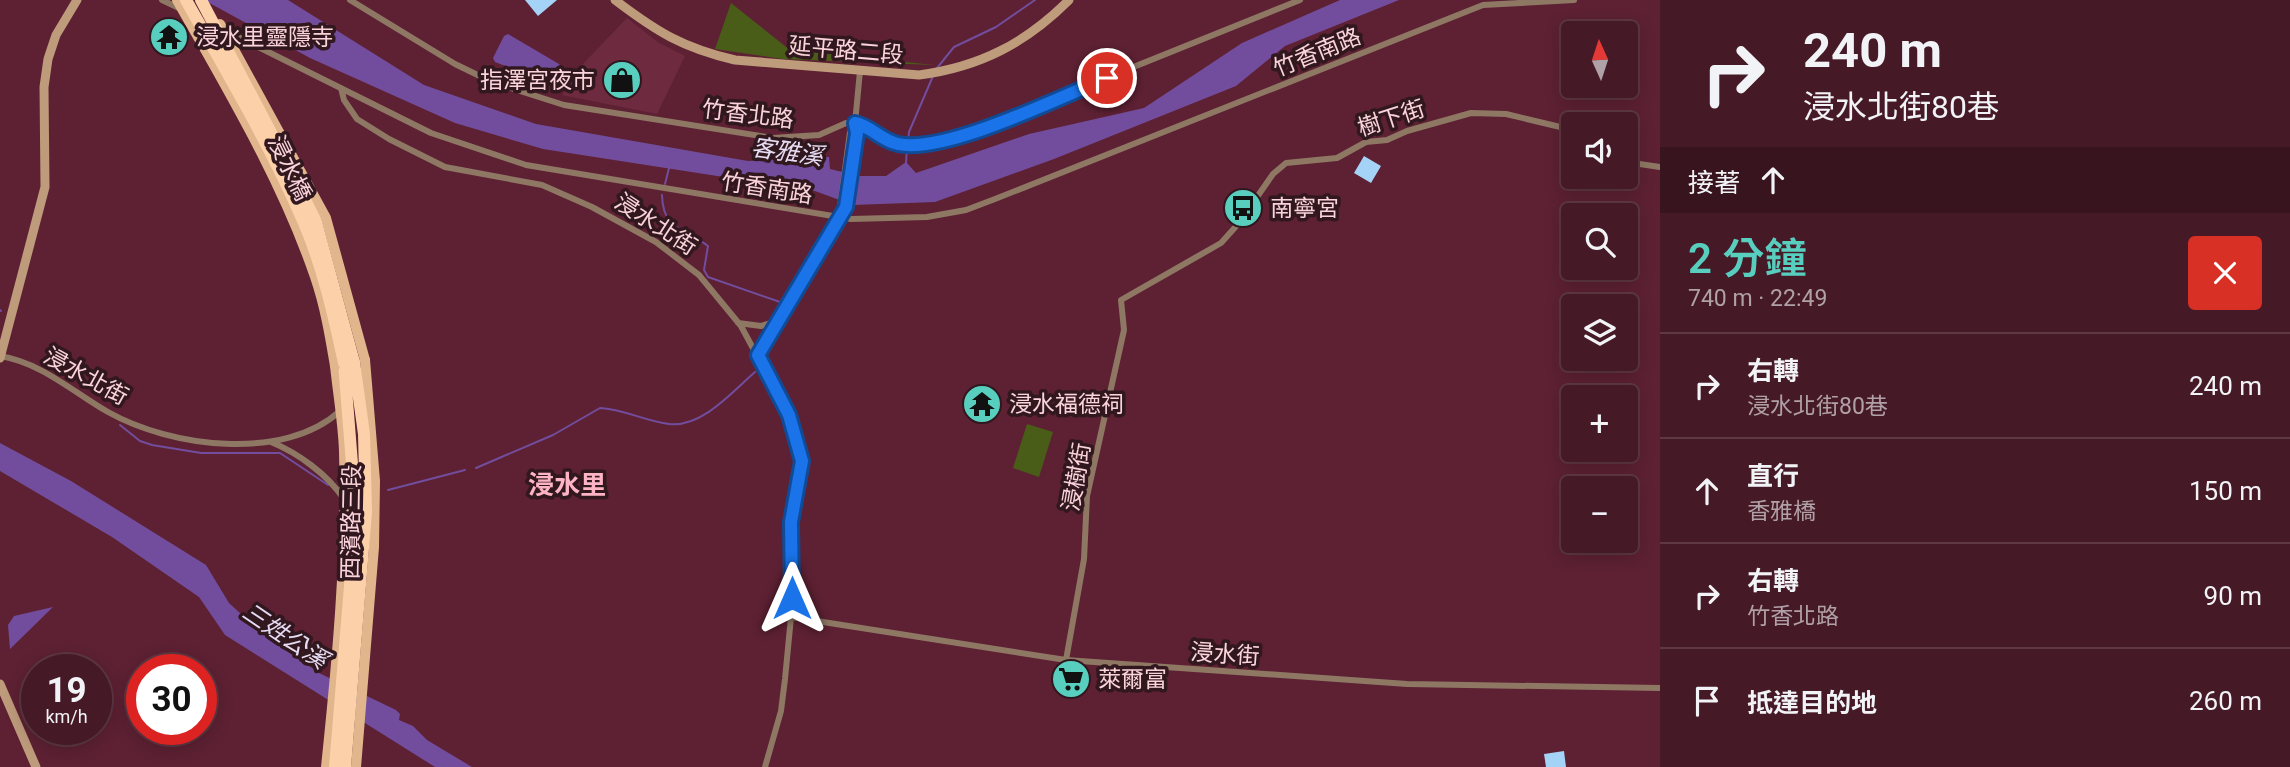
<!DOCTYPE html>
<html lang="zh-TW">
<head>
<meta charset="utf-8">
<style>
  :root { --surface:#461926; --page:#4d222e; --text:#f1f3f6; --muted:#b0a0a7; --line:#5e3843; --accent:#58cebf }
  body { margin:0; font-family:Roboto,"Noto Sans TC",sans-serif; background:var(--page); color:var(--text); height:100vh; display:flex; flex-direction:column; font-size:26px; white-space:nowrap }
  * { box-sizing:border-box; margin:0 }
  p { font-size:23px; color:var(--muted) }
  .icon { flex:none; width:38px; height:38px; fill:none; stroke:currentColor; stroke-width:2; stroke-linecap:round; stroke-linejoin:round }
  .map { position:relative; flex:1; overflow:hidden }
  .drawer { display:flex; flex-direction:column; background:var(--surface); width:630px }
  .drawer>* { flex:none }
  .banner { background:#461926; color:var(--text); overflow:hidden }
  .needle { width:46px; rotate:357deg }
  .buttons { position:absolute; left:1561px; top:21px; display:grid; gap:14px }
  .buttons a { display:grid; place-items:center; width:77px; height:77px; border-radius:7px; background:var(--surface); box-shadow:0 4px 18px #0003,0 0 0 2px var(--line); font-size:35px }
  .speed { position:absolute; left:21px; top:654px; display:flex; gap:14px; font-size:35px; font-weight:700; text-align:center }
  .speed>* { display:grid; place-content:center; width:91px; height:91px; border-radius:50%; background:var(--surface); box-shadow:0 4px 18px #0003,0 0 0 2px var(--line); line-height:1 }
  .speed small { font-size:18px; font-weight:400 }
  .speed .limit { border:10px solid #d22; background:#fff; color:#111 }
  .pin { position:absolute; display:grid; place-items:center; width:60px; height:60px; color:#fff; margin:-30px; border:4px solid #fff; border-radius:50%; box-shadow:0 2px 7px #0007 }
  .me { position:absolute; width:77px; margin:-38px; rotate:0deg; stroke-linejoin:round; filter:drop-shadow(0 0 5px #0008) }
  .turn { display:flex; align-items:center; gap:24px; height:147px; padding:0 28px; font-size:32px }
  .turn .icon { width:91px; height:91px; stroke-width:2.5 }
  .turn b { display:block; font-size:49px; line-height:60px }
  .then { display:flex; align-items:center; height:66px; padding:0 28px; background:#0003; gap:14px; font-size:26px }
  .round { display:grid; place-items:center; flex:none; width:74px; height:74px; border-radius:7px; background:var(--page) }
  .head { display:flex; align-items:center; justify-content:space-between; height:119px; padding:0 28px }
  h1 { font-size:42px; font-weight:600; line-height:52px; color:var(--accent) }
  ul { padding:0; list-style:none }
  li { display:flex; align-items:center; gap:21px; height:105px; padding:0 28px; border-top:2px solid var(--line) }
  li div { flex:1 }
  li b { display:block; font-size:26px }
  li em { font-style:normal }
  main { display:flex; flex:1; min-height:0 }
  .map>svg:first-child { display:block }
</style>
</head>
<body>
<main>
<div class="map">
<svg width="1660" height="767" viewBox="0 0 1660 767">
  <rect width="100%" height="100%" fill="#5d2133"/>
  <!-- built -->
  <path fill="#6e2b3f" d="M 627,18 L 659,43 L 685,56 L 657,114 L 562,95 L 581,66 Z"/>
  <!-- green -->
  <path fill="#495d18" d="M 731,3 L 790,50 L 934,65 L 783,59 L 715,49 Z
    M 1027,424 L 1053,432 L 1039,477 L 1013,468 Z"/>
  <!-- water -->
  <path fill="#734d9d" d="M 204,0 L 288,0 L 424,85 L 536,124 L 748,161 L 829,157 L 830,169 L 859,176 L 886,176 L 906,162 L 916,173 L 1029,134 L 1144,108 L 1242,43 L 1340,0 L 1399,0 L 1285,46 L 1236,86 L 1054,159 L 935,202 L 853,205 L 815,191 L 543,149 L 455,123 L 310,58 Z
    M 508,34 L 559,64 L 562,69 L 558,80 L 549,83 L 495,62 L 493,58 L 504,36 Z
    M 0,443 L 71,481 L 206,565 L 229,603 L 266,637 L 321,674 L 396,710 L 400,714 L 399,720 L 413,726 L 427,740 L 472,767 L 435,767 L 225,635 L 199,597 L 112,537 L 0,471 Z
    M 53,607 L 10,649 L 8,625 L 14,616 Z"/>
  <g fill="none" stroke-linecap="round" stroke-linejoin="round">
    <!-- stream -->
    <path stroke="#734d9d" stroke-width="2" d="M 937,68 L 954,47 L 996,27 L 1035,0
      M 908,142 L 909,132 L 933,76
      M 906,163 L 907,148
      M 665,184 L 669,168
      M 662,195 C 663,231 684,228 708,246 L 704,270 L 708,277 L 780,302
      M 0,310 L 1,311
      M 120,425 L 140,441 L 152,445 L 201,453 L 280,453 L 328,485
      M 476,468 L 553,435 L 600,408 C 623,409 645,421 669,424 C 702,428 733,391 755,372
      M 388,490 L 465,470"/>
  </g>
  <!-- building -->
  <path fill="#a5d2f7" d="M 525,0 L 557,0 L 538,16 Z
    M 172,26 L 178,32 L 175,35 L 183,44 L 176,50 L 168,42 L 164,46 L 158,40 Z
    M 1364,156 L 1381,166 L 1371,183 L 1354,173 Z
    M 1564,751 L 1566,767 L 1546,767 L 1544,754 Z"/>
  <g fill="none" stroke-linecap="round" stroke-linejoin="round">
    <!-- street -->
    <path stroke="#8e7864" stroke-width="6" d="M 162,0 L 181,9
      M 350,0 L 455,64 L 492,82 L 564,105 L 773,138 L 819,135 L 846,123 L 855,123 L 866,125 L 883,139 L 899,144 L 931,144 L 962,136 L 1300,0
      M 226,31 L 431,133 L 526,165 L 851,219 L 927,217 L 966,210 L 995,199 L 1483,5 L 1574,0
      M 341,88 L 344,100 L 357,119 L 389,139 L 445,167 L 542,185 L 592,207 L 656,242 L 699,275 L 741,326 L 789,415 L 802,461 L 791,522 L 791,617 L 785,679 L 781,711 L 765,767
      M 1626,162 L 1660,167
      M 839,215 L 850,132 L 855,123
      M 738,323 L 761,326 L 778,321
      M 758,355 L 847,207 L 857,133 L 855,123 L 860,71
      M 0,356 C 42,363 73,392 108,412 C 170,447 284,462 340,411
      M 271,442 C 298,453 327,474 344,499
      M 791,617 L 1066,660 L 1407,684 L 1660,688
      M 1066,660 L 1084,559 L 1087,496 L 1124,330 L 1121,300 L 1221,243 L 1239,223 L 1273,174 L 1286,163 L 1337,158 L 1366,142 L 1387,140 L 1407,131 L 1471,113 L 1506,114 L 1573,130"/>
    <!-- secondary -->
    <path stroke="#be9b7b" stroke-width="9" d="M 615,0 C 657,32 683,48 735,60 L 919,75 C 980,67 1026,43 1069,0
      M 0,358 L 45,187 L 44,87 L 48,59 L 56,35 L 77,0
      M 0,684 L 36,767"/>
    <!-- primary -->
    <path stroke="#e2b68d" stroke-width="10" d="M 326,767 C 337,662 347,557 344,451 C 343,423 338,394 335,366
      M 356,767 L 374,547 L 375,481 L 365,360"/>
    <!-- highway -->
    <path stroke="#fcd1aa" stroke-width="12" d="M 335,767 L 356,514 L 344,363
      M 345,767 L 366,512 L 364,434 L 354,362"/>
    <!-- primary-bridge -->
    <path stroke="#e2b68d" stroke-width="10" d="M 177,0 C 227,89 282,180 315,277 C 325,306 330,336 335,366
      M 220,24 L 326,218 L 365,360"/>
    <!-- highway-bridge -->
    <path stroke="#fcd1aa" stroke-width="12" d="M 186,0 C 227,73 271,146 304,223 C 323,267 334,316 344,363
      M 201,0 L 287,163 L 316,222 L 354,362"/>
  </g>
  <g fill="none" stroke-linecap="round" stroke-linejoin="round">
    <defs>
      <path id="route" d="M 792,598 L 791,522 L 802,461 L 789,415 L 758,355 L 846,207 L 857,133 L 855,123 C 871,126 880,140 898,144 C 945,154 1058,98 1107,78"/>
    </defs>
    <!-- route casing -->
    <use href="#route" stroke="#114b97" stroke-width="18"/>
    <!-- route -->
    <use href="#route" stroke="#1a73e8" stroke-width="12"/>
  </g>
  <!-- icons -->
  <defs>
    <symbol id="temple-disc" viewBox="-11 -11 22 22"><circle r="9.5" fill="#58cebf" stroke="#31171e"/><path d="M0-6L5-2H3V0L6.5 2.5H4V6H1.5V3h-3V6H-4V2.5H-6.5L-3 0V-2H-5Z" fill="#111"/></symbol>
    <symbol id="shop-disc" viewBox="-11 -11 22 22"><circle r="9.5" fill="#58cebf" stroke="#31171e"/><path d="M-5-2.5h2.3a2.7 3.5 0 0 1 5.4 0H5L5.5 6h-11ZM-1.5-2.5h3a1.5 2.3 0 0 0-3 0Z" fill="#111"/></symbol>
    <symbol id="bus-disc" viewBox="-11 -11 22 22"><circle r="9.5" fill="#58cebf" stroke="#31171e"/><path d="M-5-6H5V4H4V6H2V4H-2V6H-4V4H-5ZM-3.5-4V0h7V-4ZM-3.5 1.2v1.5H-2V1.2ZM2 1.2v1.5H3.5V1.2Z" fill="#111"/></symbol>
    <symbol id="supermarket-disc" viewBox="-11 -11 22 22"><circle r="9.5" fill="#58cebf" stroke="#31171e"/><path d="M-6-5.5h2.5l.6 2H6L4.5 2H-2.5L-4.4-4H-6ZM-1.5 3.2a1.3 1.3 0 1 0 .1 0ZM3 3.2a1.3 1.3 0 1 0 .1 0Z" fill="#111"/></symbol>
  </defs>
  <g fill-rule="evenodd">
    <use href="#temple-disc" x="147" y="15" width="44" height="44"/>
    <use href="#shop-disc" x="600" y="58" width="44" height="44"/>
    <use href="#bus-disc" x="1221" y="186" width="44" height="44"/>
    <use href="#temple-disc" x="960" y="382" width="44" height="44"/>
    <use href="#supermarket-disc" x="1049" y="657" width="44" height="44"/>
  </g>
  <g text-anchor="middle" stroke-width="7" stroke-linejoin="round" paint-order="stroke">
    <!-- poi labels -->
    <g font-size="23" fill="#fad3db" stroke="#31171e" text-anchor="start">
      <text x="196" y="45">浸水里靈隱寺</text>
      <text x="595" y="88" text-anchor="end">指澤宮夜市</text>
      <text x="1270" y="216">南寧宮</text>
      <text x="1009" y="412">浸水福德祠</text>
      <text x="1098" y="687">萊爾富</text>
    </g>
    <!-- street labels -->
    <g font-size="23" fill="#fad3db" stroke="#31171e">
      <text transform="translate(846 50) rotate(5)" y="8">延平路二段</text>
      <text transform="translate(1317 52) rotate(-22)" y="8">竹香南路</text>
      <text transform="translate(748 114) rotate(7)" y="8">竹香北路</text>
      <text transform="translate(1391 118) rotate(-18)" y="8">樹下街</text>
      <text transform="translate(290 168) rotate(64)" y="8">浸水橋</text>
      <text transform="translate(767 188) rotate(9)" y="8">竹香南路</text>
      <text transform="translate(656 224) rotate(33)" y="8">浸水北街</text>
      <text transform="translate(86 376) rotate(29)" y="8">浸水北街</text>
      <text transform="translate(1076 477) rotate(-80)" y="8">浸樹街</text>
      <text transform="translate(351 522) rotate(-89)" y="8">西濱路三段</text>
      <text transform="translate(1225 654) rotate(4)" y="8">浸水街</text>
    </g>
    <!-- water labels -->
    <g font-size="24" font-style="italic" fill="#e6ddf4" stroke="#31171e">
      <text transform="translate(787 152) rotate(8)" y="8">客雅溪</text>
      <text transform="translate(285 636) rotate(34)" y="8">三姓公溪</text>
    </g>
    <!-- quarter labels -->
    <g font-size="26" font-weight="bold" fill="#feb4c5" stroke="#31171e">
      <text x="567" y="494">浸水里</text>
    </g>
  </g>
</svg>
<div class="buttons">
<a><svg class="needle" viewBox="-14 -14 28 28"><path d="M0-13l5 13h-10z" fill="#e53935"/><path d="M0 13l5-13h-10z" fill="#b0a0a7"/></svg></a>
<a><svg class="icon" aria-label="sound" viewBox="0 0 24 24"><path d="M4 9h4l5-4v14l-5-4H4zM17 9q2 3 0 6"/></svg></a>
<a><svg class="icon" aria-label="search" viewBox="0 0 24 24"><circle cx="10" cy="10" r="6"/><path d="M15 15l6 6"/></svg></a>
<a><svg class="icon" aria-label="layers" viewBox="0 0 24 24"><path d="M12 4l9 5-9 5-9-5zM3 14l9 5 9-5"/></svg></a>
<a>+</a>
<a>−</a>
</div>
<div class="speed"><div>19<small>km/h</small></div><div class="limit">30</div></div>
<div class="pin" style="left:1107px;top:78px;background:#d93025"><svg class="icon" aria-label="arrive" viewBox="0 0 24 24"><path d="M6 21V4h12l-3 4 3 4H6"/></svg></div>
<svg class="me" style="left:792px;top:598px" viewBox="-20 -20 40 40"><path d="M0-17L14 15 0 8-14 15z" fill="#1a73e8" stroke="#fff" stroke-width="4"/></svg>
</div>
<section class="drawer">
<div class="banner">
<div class="turn"><svg class="icon" aria-label="right" viewBox="0 0 24 24"><path d="M7 20v-9h11M14 6l5 5-5 5"/></svg><div><b>240 m</b>浸水北街80巷</div></div>
<div class="then">接著<svg class="icon" aria-label="ahead" viewBox="0 0 24 24"><path d="M12 20V5M6 11l6-6 6 6"/></svg></div>
</div>
<div class="head"><div><h1>2 分鐘</h1><p>740 m · 22:49</p></div><a class="round" style="background:#d93025;color:#fff"><svg class="icon" aria-label="close" viewBox="0 0 24 24"><path d="M6 6l12 12M18 6L6 18"/></svg></a></div>
<ul>
<li><svg class="icon" aria-label="right" viewBox="0 0 24 24"><path d="M7 20v-9h11M14 6l5 5-5 5"/></svg><div><b>右轉</b><p>浸水北街80巷</p></div><em>240 m</em></li>
<li><svg class="icon" aria-label="ahead" viewBox="0 0 24 24"><path d="M12 20V5M6 11l6-6 6 6"/></svg><div><b>直行</b><p>香雅橋</p></div><em>150 m</em></li>
<li><svg class="icon" aria-label="right" viewBox="0 0 24 24"><path d="M7 20v-9h11M14 6l5 5-5 5"/></svg><div><b>右轉</b><p>竹香北路</p></div><em>90 m</em></li>
<li><svg class="icon" aria-label="arrive" viewBox="0 0 24 24"><path d="M6 21V4h12l-3 4 3 4H6"/></svg><div><b>抵達目的地</b></div><em>260 m</em></li>
</ul>
</section>
</main>
</body>
</html>
